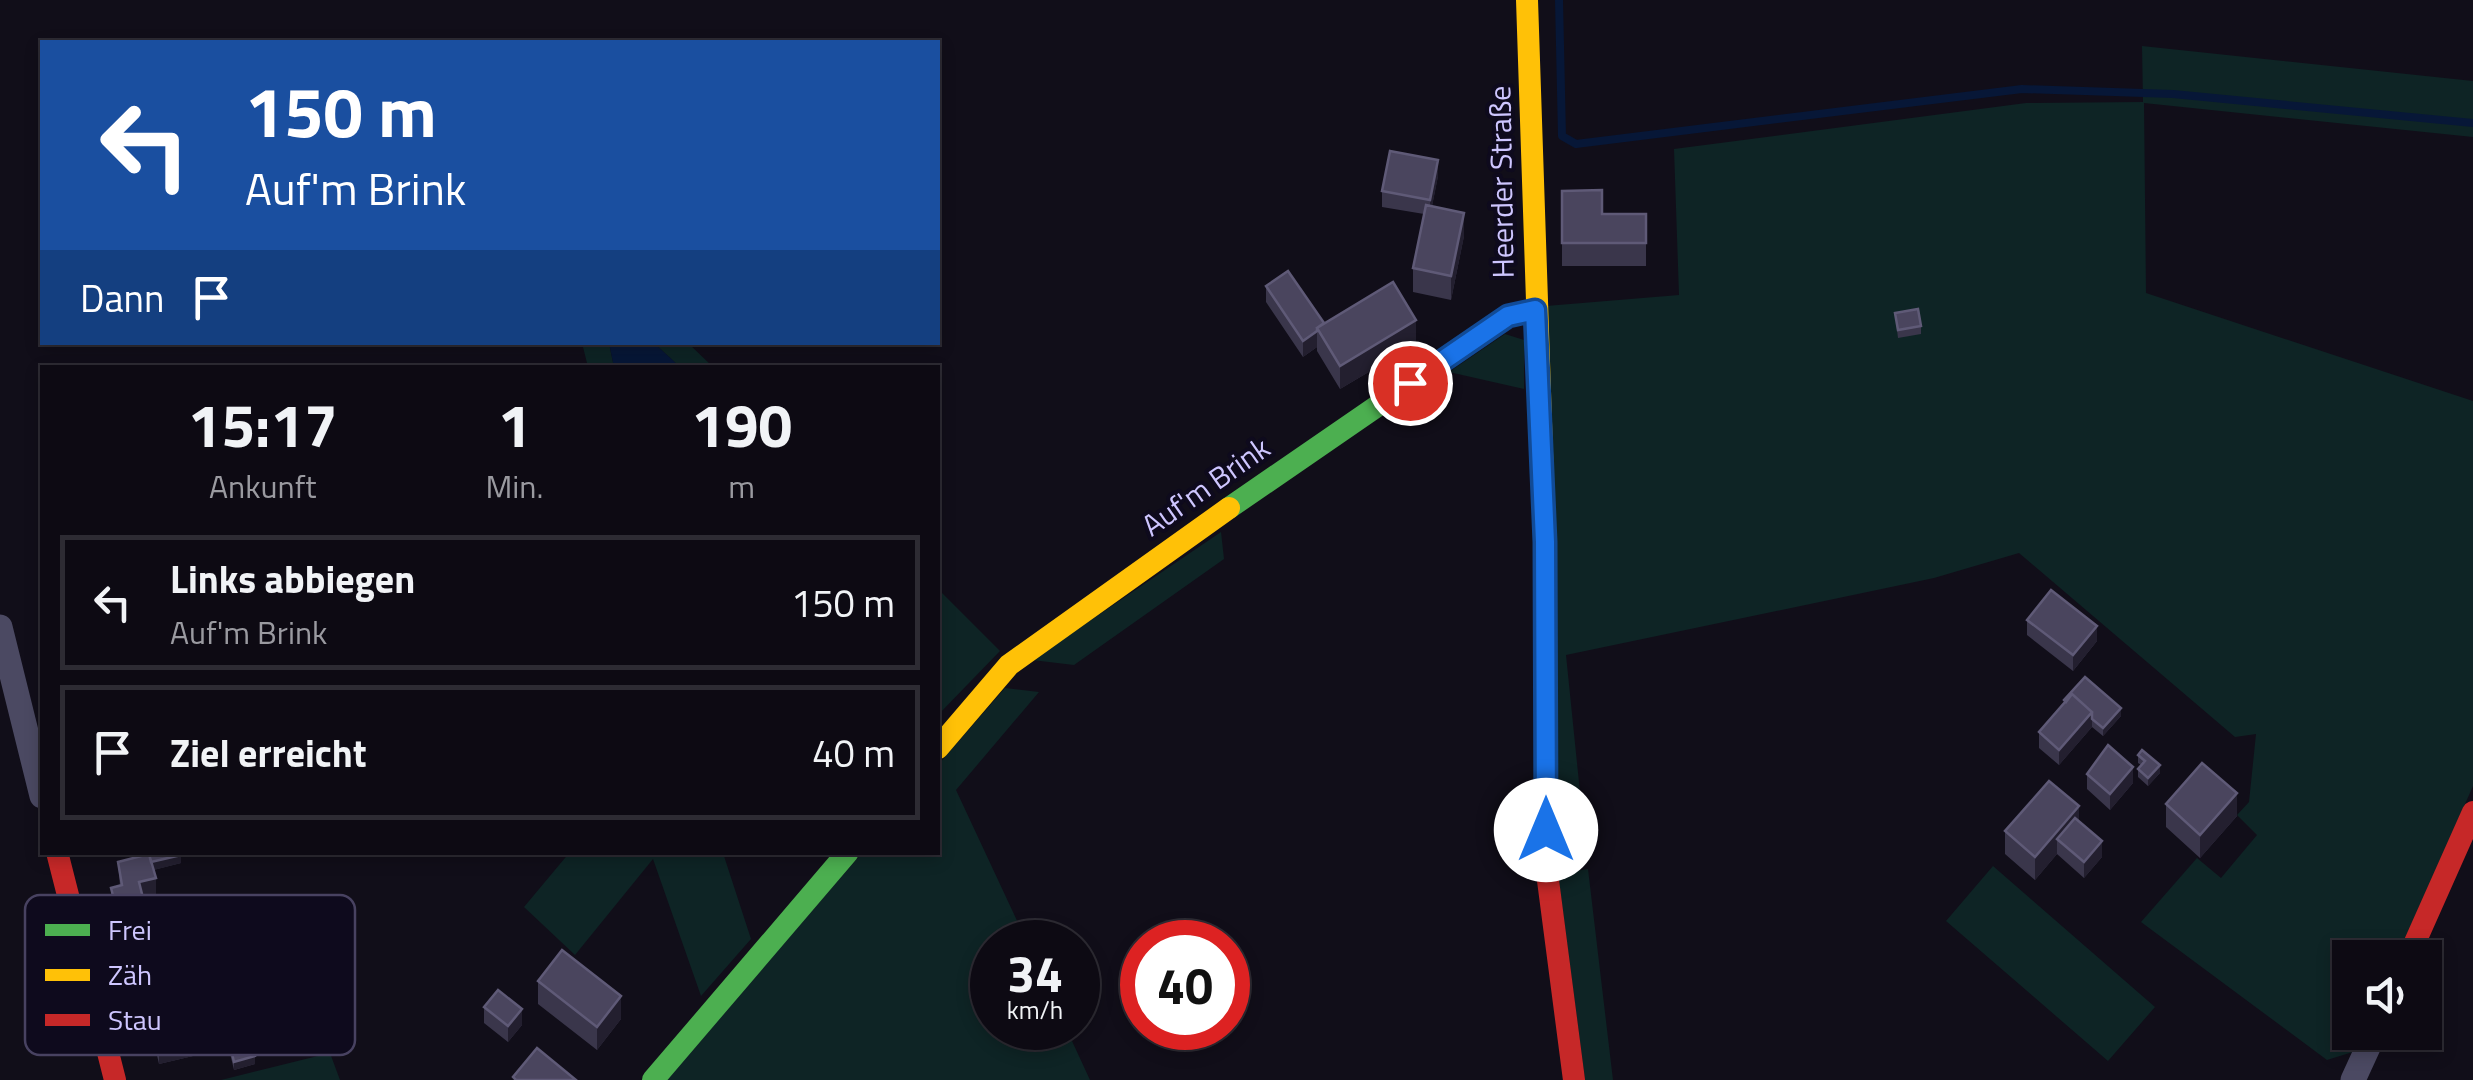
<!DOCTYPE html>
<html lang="de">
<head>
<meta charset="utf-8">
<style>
  :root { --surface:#0d0a13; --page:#16131c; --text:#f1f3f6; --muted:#9a9aa0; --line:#2d2b33 }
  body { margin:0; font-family:"Titillium Web",sans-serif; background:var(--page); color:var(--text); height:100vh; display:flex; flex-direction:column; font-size:38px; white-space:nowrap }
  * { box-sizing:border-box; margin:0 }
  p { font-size:32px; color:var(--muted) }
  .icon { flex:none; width:55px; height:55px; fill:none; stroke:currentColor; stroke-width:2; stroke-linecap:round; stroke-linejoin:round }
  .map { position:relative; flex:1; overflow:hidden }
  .details { position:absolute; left:40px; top:365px; width:900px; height:490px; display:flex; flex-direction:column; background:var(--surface); border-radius:0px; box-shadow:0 5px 15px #0003,0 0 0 2px var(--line) }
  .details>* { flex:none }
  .guide { position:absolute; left:40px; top:40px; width:900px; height:305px; border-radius:0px; box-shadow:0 5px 15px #0003,0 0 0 2px var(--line); background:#1a4fa0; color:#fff; overflow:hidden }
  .buttons { position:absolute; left:2332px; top:940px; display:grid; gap:20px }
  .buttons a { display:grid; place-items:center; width:110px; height:110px; border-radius:0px; background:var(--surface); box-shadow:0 5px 15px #0003,0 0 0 2px var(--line); font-size:50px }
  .speed { position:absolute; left:970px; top:920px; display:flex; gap:20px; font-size:50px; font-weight:700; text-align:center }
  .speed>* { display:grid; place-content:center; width:130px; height:130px; border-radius:50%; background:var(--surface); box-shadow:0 5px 15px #0003,0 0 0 2px var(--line); line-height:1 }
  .speed small { font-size:25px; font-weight:400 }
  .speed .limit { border:15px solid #d22; background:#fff; color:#111 }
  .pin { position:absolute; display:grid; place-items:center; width:85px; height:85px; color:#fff; margin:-42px; border:5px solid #fff; border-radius:50%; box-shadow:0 2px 10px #0007 }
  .me { position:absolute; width:110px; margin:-55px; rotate:0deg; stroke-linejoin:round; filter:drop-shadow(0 0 8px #0008) }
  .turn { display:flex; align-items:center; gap:35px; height:210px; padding:0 40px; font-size:45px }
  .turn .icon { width:130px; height:130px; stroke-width:2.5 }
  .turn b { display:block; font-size:70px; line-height:85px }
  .then { display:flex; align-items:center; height:95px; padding:0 40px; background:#0003; gap:20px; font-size:38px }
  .eta { display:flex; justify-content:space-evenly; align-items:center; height:170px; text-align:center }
  .eta b { font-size:60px; font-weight:700; line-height:70px }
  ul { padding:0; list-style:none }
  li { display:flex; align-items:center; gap:30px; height:135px; margin:0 20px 15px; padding:0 20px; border:5px solid var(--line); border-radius:0px }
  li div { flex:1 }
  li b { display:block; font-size:38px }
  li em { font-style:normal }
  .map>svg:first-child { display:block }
</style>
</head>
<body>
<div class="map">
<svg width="2473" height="1080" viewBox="0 0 2473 1080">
  <rect width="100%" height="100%" fill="#110e19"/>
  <!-- green -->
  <path fill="#0e2425" d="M 2142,46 L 2473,81 L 2473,137 L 2144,103 L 2146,293 L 2473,401 L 2473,786 L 2397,957 L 2350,958 L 2350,1032 L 2364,1033 L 2356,1051 L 2327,1060 L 2141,922 L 2197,858 L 2221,878 L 2257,835 L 2237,815 L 2249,802 L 2256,734 L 2235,737 L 2019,553 L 1934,578 L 1566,655 L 1586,851 L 1558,837 L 1546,306 L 1679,295 L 1674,149 L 2026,103 L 2143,102 Z
    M 1505,334 L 1524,340 L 1524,389 L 1449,372 Z
    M 582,343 L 609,343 L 614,367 L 588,367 Z
    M 654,343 L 688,343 L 713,367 L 680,367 Z
    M 1221,532 L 1224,559 L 1074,665 L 1032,660 Z
    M 938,589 L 1000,651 L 938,715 Z
    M 1005,688 L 1039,692 L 956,790 L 1027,942 L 992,942 L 992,1028 L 1066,1028 L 1090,1080 L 665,1080 L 862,853 L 938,852 L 938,765 Z
    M 570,852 L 723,853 L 751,939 L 701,996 L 653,859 L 575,955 L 524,907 Z
    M 1993,866 L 2155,1007 L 2108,1061 L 1946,921 Z
    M 1588,869 L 1613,1080 L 1585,1080 L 1558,874 Z
    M 330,1053 L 340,1080 L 221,1080 Z"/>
  <!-- water -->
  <path fill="#071737" d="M 609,343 L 654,343 L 680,367 L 614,367 Z"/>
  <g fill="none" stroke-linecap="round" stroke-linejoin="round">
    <!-- stream -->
    <path stroke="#071737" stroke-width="8" d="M 1559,0 L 1562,136 L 1576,144 L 2022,89 L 2173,94 L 2473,123"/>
    <!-- street -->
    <path stroke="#4b4962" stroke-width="25" d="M 0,627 L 42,796
      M 2353,1080 L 2375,1032"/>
    <!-- fast -->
    <path stroke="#4caf50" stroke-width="22" d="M 1229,508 L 1508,316 L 1535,309
      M 653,1080 L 848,852"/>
    <!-- slow -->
    <path stroke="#ffc107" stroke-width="22" d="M 1527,0 L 1545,542 L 1546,764
      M 938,748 L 1009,665 L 1229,508"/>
    <!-- jam -->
    <path stroke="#c62828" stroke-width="22" d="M 1546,764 L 1546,865 L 1574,1080
      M 57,852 L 115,1080
      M 2408,958 L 2473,812"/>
  </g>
  <!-- wall -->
  <path fill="#3a364b" d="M 1438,176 L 1432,206 L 1464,236 L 1451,300 L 1413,292 L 1413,268 L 1424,214 L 1382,207 L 1382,191 Z
    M 1562,191 L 1602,214 L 1646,214 L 1646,266 L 1562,266 Z
    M 1266,286 L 1324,323 L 1416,344 L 1340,389 L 1317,351 L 1317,347 L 1303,357 L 1266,302 Z
    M 1895,313 L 1921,326 L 1921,334 L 1898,338 Z
    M 2027,620 L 2097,641 L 2073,671 L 2027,635 Z
    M 2064,700 L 2121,716 L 2103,736 L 2092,727 L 2059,765 L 2039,748 L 2039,732 L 2064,703 Z
    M 2138,755 L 2160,773 L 2148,786 L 2138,777 L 2138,769 L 2141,765 L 2138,763 Z
    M 2087,774 L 2133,783 L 2110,810 L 2087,789 Z
    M 2166,804 L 2237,816 L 2200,858 L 2166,827 Z
    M 2079,821 L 2102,857 L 2084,878 L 2057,854 L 2035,880 L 2005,854 L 2005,831 Z
    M 146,852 L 180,852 L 181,863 L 153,870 L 156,894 L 143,897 L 152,922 L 155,944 L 130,950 L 127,936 L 120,938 L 111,904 L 111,888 L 120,886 L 118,862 L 146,855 Z
    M 538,981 L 621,1019 L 597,1050 L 538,1004 Z
    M 484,1007 L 522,1025 L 508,1042 L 484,1023 Z
    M 149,1009 L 206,1047 L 193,1051 L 193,1056 L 159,1064 L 156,1051 L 153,1052 L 149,1025 Z
    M 227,1033 L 255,1064 L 234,1070 L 227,1041 Z"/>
  <!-- shaded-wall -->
  <path fill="#231f2f" d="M 1438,160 L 1438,176 L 1430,216 L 1430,200 Z
    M 1464,213 L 1464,236 L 1451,300 L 1451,276 Z
    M 1416,320 L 1416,344 L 1340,389 L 1340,366 Z
    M 1317,331 L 1317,347 L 1303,357 L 1303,341 Z
    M 2097,626 L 2097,641 L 2073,671 L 2073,655 Z
    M 2121,708 L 2121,716 L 2103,736 L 2103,728 Z
    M 2092,712 L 2092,727 L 2059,765 L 2059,750 Z
    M 2160,765 L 2160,773 L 2148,786 L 2148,778 Z
    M 2133,767 L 2133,783 L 2110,810 L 2110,794 Z
    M 2237,793 L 2237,816 L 2200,858 L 2200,835 Z
    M 2079,806 L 2079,829 L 2057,839 L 2057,854 L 2035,880 L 2035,857 Z
    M 2102,841 L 2102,857 L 2084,878 L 2084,862 Z
    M 181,855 L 181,863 L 150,871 L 150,863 Z
    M 156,878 L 156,894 L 139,898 L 139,882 Z
    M 152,914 L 152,930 L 127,929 L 127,936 L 120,938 L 120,922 Z
    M 155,936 L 155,944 L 130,950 L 130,942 Z
    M 621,996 L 621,1019 L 597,1050 L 597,1027 Z
    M 522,1009 L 522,1025 L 508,1042 L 508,1026 Z
    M 206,1031 L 206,1047 L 193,1051 L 193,1056 L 159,1064 L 159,1049 L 192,1035 Z
    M 156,1035 L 156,1051 L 153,1052 L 153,1036 Z
    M 255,1056 L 255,1064 L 234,1070 L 234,1062 Z"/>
  <!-- building -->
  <path fill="#4a455e" stroke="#5f5a77" stroke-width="2.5" d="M 1390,151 L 1438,160 L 1430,200 L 1382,191 Z
    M 1602,190 L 1602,214 L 1646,214 L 1646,243 L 1562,243 L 1562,191 Z
    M 1426,205 L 1464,213 L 1451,276 L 1413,268 Z
    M 1288,271 L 1324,323 L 1317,328 L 1317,331 L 1303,341 L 1266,286 Z
    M 1393,282 L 1416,320 L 1340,366 L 1317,328 Z
    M 1918,309 L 1921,326 L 1898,330 L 1895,313 Z
    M 2051,590 L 2097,626 L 2073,655 L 2027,620 Z
    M 2085,677 L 2121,708 L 2103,728 L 2092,719 L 2092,712 L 2072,694 L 2066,702 L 2064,700 Z
    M 2072,694 L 2092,712 L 2059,750 L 2039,732 Z
    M 2108,745 L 2133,767 L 2110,794 L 2087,774 Z
    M 2142,750 L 2160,765 L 2148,778 L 2138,769 L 2145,761 L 2138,755 Z
    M 2202,763 L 2237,793 L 2200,835 L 2166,804 Z
    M 2049,781 L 2079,806 L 2035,857 L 2005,831 Z
    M 2075,818 L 2102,841 L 2084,862 L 2057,839 Z
    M 147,852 L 180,852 L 181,855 L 151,862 L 149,854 L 148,854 Z
    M 149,854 L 156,878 L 139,882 L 144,902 L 149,901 L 152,914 L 120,922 L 111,888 L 122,885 L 118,862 Z
    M 562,950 L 621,996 L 597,1027 L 538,981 Z
    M 498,990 L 522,1009 L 508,1026 L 484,1007 Z
    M 248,1027 L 255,1056 L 234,1062 L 227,1033 Z
    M 537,1048 L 576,1080 L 516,1080 L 513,1077 Z"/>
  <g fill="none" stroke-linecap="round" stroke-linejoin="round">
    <defs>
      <path id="route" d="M 1410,383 L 1508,316 L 1535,310 L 1545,542 L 1546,830"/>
    </defs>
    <!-- route casing -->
    <use href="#route" stroke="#114b97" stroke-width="25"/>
    <!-- route -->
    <use href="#route" stroke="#1a73e8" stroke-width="18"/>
  </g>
  <g text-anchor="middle" stroke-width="8" stroke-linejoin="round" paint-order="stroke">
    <!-- street labels -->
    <g font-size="30" fill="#cec6ff" stroke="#0e0a1d">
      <text transform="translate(1502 182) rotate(-91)" y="10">Heerder Straße</text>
      <text transform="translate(1206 487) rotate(-35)" y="10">Auf'm Brink</text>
    </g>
  </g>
  <!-- legend -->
  <rect x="25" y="895" width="330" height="160" rx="15" fill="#0e0a1d" stroke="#484261" stroke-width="2.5"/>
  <rect x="45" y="924" width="45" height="12" fill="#4caf50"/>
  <rect x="45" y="969" width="45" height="12" fill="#ffc107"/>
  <rect x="45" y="1014" width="45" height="12" fill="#c62828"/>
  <g font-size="28" fill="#cec6ff">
    <text x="108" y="940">Frei</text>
    <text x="108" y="985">Zäh</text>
    <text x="108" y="1030">Stau</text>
  </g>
</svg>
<div class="buttons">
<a><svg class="icon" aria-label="sound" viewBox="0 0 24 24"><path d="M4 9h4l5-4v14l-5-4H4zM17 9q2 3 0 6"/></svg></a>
</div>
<div class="speed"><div>34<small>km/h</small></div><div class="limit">40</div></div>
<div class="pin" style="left:1410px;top:383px;background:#d93025"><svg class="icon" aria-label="arrive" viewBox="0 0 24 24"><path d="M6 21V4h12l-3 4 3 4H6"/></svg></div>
<svg class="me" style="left:1546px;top:830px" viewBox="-20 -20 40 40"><circle r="19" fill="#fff"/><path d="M0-13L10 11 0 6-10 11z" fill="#1a73e8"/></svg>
<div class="guide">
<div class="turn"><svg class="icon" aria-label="left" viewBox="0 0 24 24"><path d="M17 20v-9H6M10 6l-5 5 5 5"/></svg><div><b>150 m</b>Auf'm Brink</div></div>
<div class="then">Dann<svg class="icon" aria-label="arrive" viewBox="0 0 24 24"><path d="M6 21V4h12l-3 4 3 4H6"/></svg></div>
</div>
<section class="details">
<div class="eta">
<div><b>15:17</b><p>Ankunft</p></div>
<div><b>1</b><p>Min.</p></div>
<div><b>190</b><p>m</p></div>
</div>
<ul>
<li><svg class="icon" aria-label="left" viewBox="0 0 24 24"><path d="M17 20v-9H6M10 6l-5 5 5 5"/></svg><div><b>Links abbiegen</b><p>Auf'm Brink</p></div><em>150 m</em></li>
<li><svg class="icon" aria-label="arrive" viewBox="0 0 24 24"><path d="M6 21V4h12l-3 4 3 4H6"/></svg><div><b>Ziel erreicht</b></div><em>40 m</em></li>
</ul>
</section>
</div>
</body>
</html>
